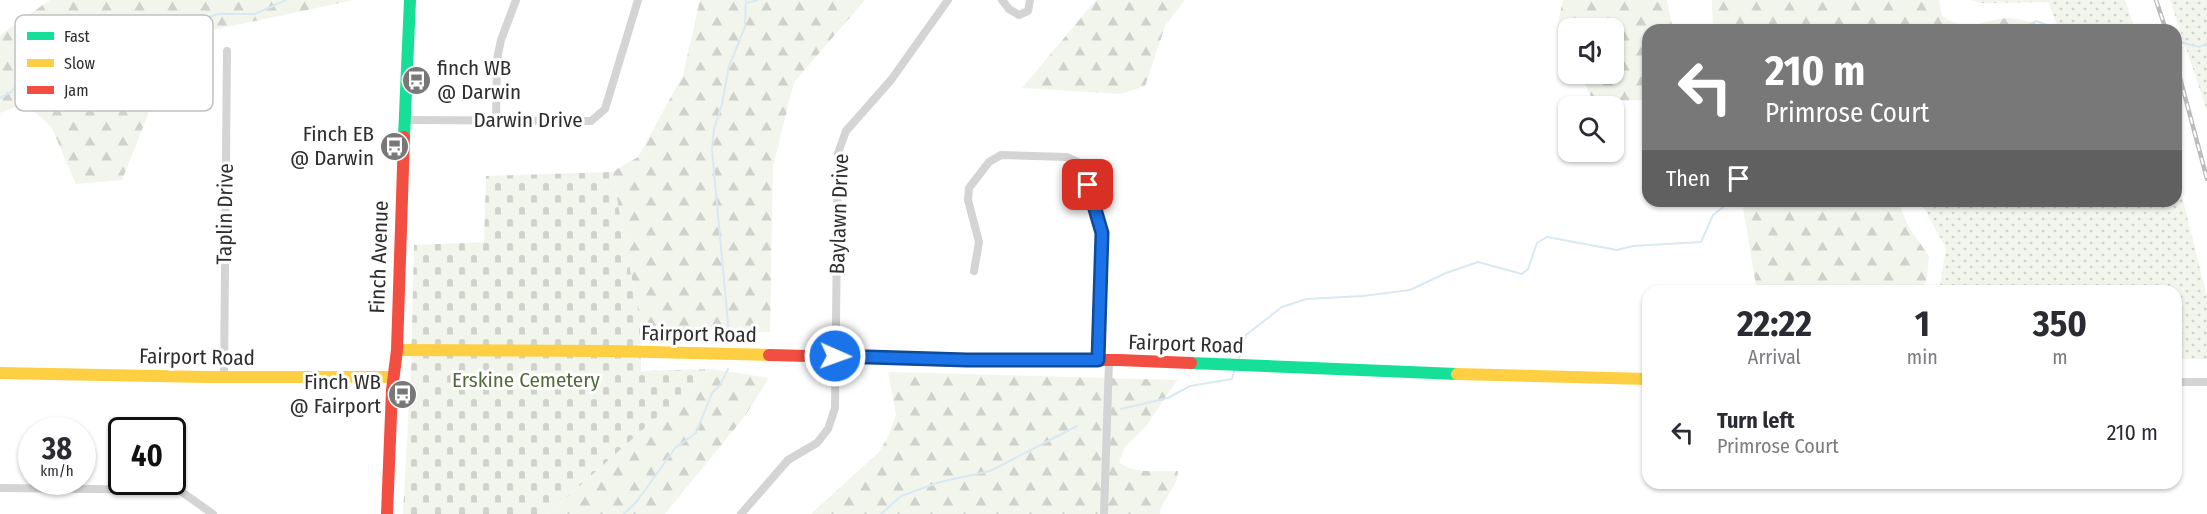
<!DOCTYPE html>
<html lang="en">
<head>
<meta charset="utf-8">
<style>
  :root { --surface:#fff; --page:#f7f7f7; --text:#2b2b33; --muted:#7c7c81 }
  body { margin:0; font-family:"Fira Sans Condensed",sans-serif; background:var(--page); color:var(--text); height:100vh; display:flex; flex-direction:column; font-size:22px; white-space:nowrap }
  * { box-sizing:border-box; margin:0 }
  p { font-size:20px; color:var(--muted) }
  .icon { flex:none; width:33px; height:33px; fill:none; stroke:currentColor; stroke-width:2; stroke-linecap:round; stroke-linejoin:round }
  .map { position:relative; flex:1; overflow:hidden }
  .panel { position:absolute; left:1642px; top:285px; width:540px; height:204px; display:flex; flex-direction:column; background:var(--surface); border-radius:18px; box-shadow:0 2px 4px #0004 }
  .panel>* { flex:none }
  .top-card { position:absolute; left:1642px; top:24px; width:540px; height:183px; border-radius:18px; box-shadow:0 2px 4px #0004; background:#787878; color:#fff; overflow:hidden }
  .controls { position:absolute; left:1558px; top:18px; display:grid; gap:12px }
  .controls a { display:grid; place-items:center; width:66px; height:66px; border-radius:12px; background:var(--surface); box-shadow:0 2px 4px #0004; font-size:30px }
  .speed { position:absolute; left:18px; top:417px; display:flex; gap:12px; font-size:30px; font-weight:700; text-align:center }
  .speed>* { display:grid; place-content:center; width:78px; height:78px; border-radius:50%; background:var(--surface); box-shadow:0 2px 4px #0004; line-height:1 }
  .speed small { font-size:15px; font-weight:400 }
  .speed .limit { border:3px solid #111; border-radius:9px; background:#fff; color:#111 }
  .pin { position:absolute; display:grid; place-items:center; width:51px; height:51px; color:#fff; margin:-26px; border-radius:12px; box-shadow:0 3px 9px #0006 }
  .me { position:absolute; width:66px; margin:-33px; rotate:92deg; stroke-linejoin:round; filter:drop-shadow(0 0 4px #0008) }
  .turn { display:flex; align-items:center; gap:21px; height:126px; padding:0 24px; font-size:27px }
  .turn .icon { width:78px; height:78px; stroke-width:2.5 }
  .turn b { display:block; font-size:42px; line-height:51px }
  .then { display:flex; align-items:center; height:57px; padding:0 24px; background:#0003; gap:12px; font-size:22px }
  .eta { display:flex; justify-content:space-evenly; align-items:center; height:102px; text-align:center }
  .eta b { font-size:36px; font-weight:700; line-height:42px }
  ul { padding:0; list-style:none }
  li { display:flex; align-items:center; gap:18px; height:90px; padding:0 24px }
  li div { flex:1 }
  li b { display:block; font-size:22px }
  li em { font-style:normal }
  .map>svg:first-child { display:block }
</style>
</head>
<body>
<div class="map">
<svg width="2207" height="514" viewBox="0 0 2207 514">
  <defs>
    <pattern id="grass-dots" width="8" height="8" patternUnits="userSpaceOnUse" patternTransform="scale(1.5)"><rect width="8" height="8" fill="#f1f5ec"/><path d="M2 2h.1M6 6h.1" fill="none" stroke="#cfd2cb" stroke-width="1.8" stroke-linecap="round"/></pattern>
    <pattern id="forest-firs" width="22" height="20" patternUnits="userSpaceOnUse" patternTransform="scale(1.5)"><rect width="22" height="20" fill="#f1f5ec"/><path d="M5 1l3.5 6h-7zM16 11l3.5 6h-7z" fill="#cfd2cb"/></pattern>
    <pattern id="cemetery-stones" width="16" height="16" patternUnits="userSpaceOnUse" patternTransform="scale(1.5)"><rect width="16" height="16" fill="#f1f5ec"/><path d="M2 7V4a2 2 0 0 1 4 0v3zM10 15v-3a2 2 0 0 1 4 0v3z" fill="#cfd2cb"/></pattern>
  </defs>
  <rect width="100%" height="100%" fill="#fff"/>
  <!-- grass -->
  <path fill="url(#grass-dots)" d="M 1971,0 L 2125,0 L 2135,30 L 2059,30 L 2048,2 L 1980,3 Z
    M 2170,0 L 2207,0 L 2207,111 Z
    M 2177,176 L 2207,297 L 2207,359 L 2177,359 L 2176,291 L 1939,291 L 1946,248 L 1920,201 L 2176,201 Z"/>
  <!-- forest -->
  <path fill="url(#forest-firs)" d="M 50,0 L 354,0 L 179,37 L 122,180 L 76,184 L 52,128 L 25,103 L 0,113 L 0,35 Z
    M 700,0 L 865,0 L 794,82 L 773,166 L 770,332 L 641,328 L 612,172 L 638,157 L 683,75 Z
    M 1096,0 L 1185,0 L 1165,26 L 1145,86 L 1121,94 L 1022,88 Z
    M 1563,0 L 1667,0 L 1673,30 L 1648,30 L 1648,100 L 1593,101 L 1580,74 L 1614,74 L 1614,28 L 1569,28 L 1569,52 L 1557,27 Z
    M 1712,0 L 1939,0 L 1942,16 C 1972,35 1979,19 2009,18 C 2019,18 2031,23 2041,25 L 2044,30 L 1713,30 Z
    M 1742,201 L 1898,201 L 1908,226 L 1929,256 L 1927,278 L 1922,291 L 1757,291 Z
    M 711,369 L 769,378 L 745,416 L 665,514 L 548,514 Z
    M 888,372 L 1177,380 L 1147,425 L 1125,447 L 1119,462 C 1132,474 1160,471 1178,471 C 1177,489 1162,498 1160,514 L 811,514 L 879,452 L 887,439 L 896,415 Z"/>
  <!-- cemetery -->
  <path fill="url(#cemetery-stones)" d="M 612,172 L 641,328 L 641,371 L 711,369 L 548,514 L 403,514 L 411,370 L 414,245 L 484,242 L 486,176 Z"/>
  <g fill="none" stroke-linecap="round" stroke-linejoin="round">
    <!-- stream -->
    <path stroke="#d9e9f2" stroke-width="2" d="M 746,3 L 758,0
      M 2019,30 L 2036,21 L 2060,30
      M 2176,41 L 2199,47 L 2207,44
      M 0,98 L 11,92 L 25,73 L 52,60 L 81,40 L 112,31 L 168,30 L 218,14 L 255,14 L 286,0
      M 729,334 L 712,150 L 714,129 L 722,104 L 729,66 L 745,27 L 746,0
      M 1239,358 L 1246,335 L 1282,307 L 1306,299 L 1363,296 L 1410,290 L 1446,273 L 1478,262 L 1522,274 L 1528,269 L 1537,243 L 1547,237 L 1617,250 L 1633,246 L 1701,242 L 1713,215 L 1731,201
      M 1121,409 L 1168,398 L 1190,386 L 1232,379 L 1234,372
      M 624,514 L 638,500 L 675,448 L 696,433 L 712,393 L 720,385 L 728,369
      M 881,514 L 901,496 L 940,482 L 990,471 L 1077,426"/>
    <!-- street -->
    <path stroke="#d4d4d4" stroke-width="8" d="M 1002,0 L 1009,9 L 1019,15 L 1028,11 L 1030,0
      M 404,120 L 591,121 L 605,109 L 638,0
      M 496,120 L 497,59 L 501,40 L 516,0
      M 974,271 L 979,242 L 968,200 L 969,188 L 989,162 L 1001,155 L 1067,157 L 1080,163 L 1096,207 L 1102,233 L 1098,360
      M 224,376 L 227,51
      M 2176,382 L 2207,382
      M 0,488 L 179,490 L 213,514
      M 741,514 L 788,460 L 817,443 L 828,429 L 835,408 L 838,153 L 846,131 L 891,80 L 948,0
      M 1104,514 L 1109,361"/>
    <!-- fast -->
    <path stroke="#16e098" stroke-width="12" d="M 404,137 L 410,0
      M 1191,363 L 1457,374"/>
    <!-- slow -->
    <path stroke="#ffcf43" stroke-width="12" d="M 397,350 L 612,351 L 769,355
      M 0,373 L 207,377 L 393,377
      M 1457,374 L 1648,379"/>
    <!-- jam -->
    <path stroke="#f24e42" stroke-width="12" d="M 769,355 L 967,360 L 1119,360 L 1191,363
      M 387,514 L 392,390 L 397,350 L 404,137"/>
    <defs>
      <path id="rail" d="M 2156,0 L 2166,30
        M 2176,63 L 2207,179"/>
    </defs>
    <!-- rail casing -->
    <use href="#rail" stroke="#bbb" stroke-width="4.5"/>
    <!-- rail -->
    <use href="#rail" stroke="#fff" stroke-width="2" stroke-dasharray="7" stroke-linecap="butt"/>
  </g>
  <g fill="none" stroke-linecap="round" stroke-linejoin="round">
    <defs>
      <path id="route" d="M 835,356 L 967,360 L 1098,360 L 1102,233 L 1088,185"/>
    </defs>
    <!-- route casing -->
    <use href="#route" stroke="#114b97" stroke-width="15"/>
    <!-- route -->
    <use href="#route" stroke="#1a73e8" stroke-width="10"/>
  </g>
  <!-- icons -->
  <defs>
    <symbol id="bus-disc" viewBox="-11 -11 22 22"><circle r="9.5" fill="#787878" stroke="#fff"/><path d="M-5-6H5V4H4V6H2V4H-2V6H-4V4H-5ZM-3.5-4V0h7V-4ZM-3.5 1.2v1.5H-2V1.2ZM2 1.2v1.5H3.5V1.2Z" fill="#fff"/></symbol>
  </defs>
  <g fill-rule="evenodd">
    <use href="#bus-disc" x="400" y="64" width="33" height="33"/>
    <use href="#bus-disc" x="378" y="130" width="33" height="33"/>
    <use href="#bus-disc" x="386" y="378" width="33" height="33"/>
  </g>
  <g text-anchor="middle" stroke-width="6" stroke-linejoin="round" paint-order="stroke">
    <!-- poi labels -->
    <g font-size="21" fill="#2f2f2f" stroke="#fff" text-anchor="end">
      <text x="437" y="75" text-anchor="start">finch WB<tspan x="437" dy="24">@ Darwin</tspan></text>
      <text x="374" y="141">Finch EB<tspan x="374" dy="24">@ Darwin</tspan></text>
      <text x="381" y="389">Finch WB<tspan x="381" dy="24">@ Fairport</tspan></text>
    </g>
    <!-- street labels -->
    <g font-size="21" fill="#2f2f2f" stroke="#fff">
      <text x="528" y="127">Darwin Drive</text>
      <text transform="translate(225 214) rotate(-89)" y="7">Taplin Drive</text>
      <text transform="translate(839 214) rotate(-88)" y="7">Baylawn Drive</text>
      <text transform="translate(379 257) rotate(-88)" y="7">Finch Avenue</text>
      <text transform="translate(699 334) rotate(1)" y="7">Fairport Road</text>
      <text transform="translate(1186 344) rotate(2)" y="7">Fairport Road</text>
      <text transform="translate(197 357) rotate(1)" y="7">Fairport Road</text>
    </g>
    <!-- park labels -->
    <g font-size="21" fill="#546c3c" stroke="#fff">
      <text x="526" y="387">Erskine Cemetery</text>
    </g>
  </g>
  <!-- legend -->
  <rect x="15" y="15" width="198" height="96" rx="9" fill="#fff" stroke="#c1c1c1" stroke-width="1.5"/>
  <rect x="27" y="32" width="27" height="8" fill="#16e098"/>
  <rect x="27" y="59" width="27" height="8" fill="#ffcf43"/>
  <rect x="27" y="86" width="27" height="8" fill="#f24e42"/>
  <g font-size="16" fill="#2f2f2f">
    <text x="64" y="42">Fast</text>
    <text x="64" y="69">Slow</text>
    <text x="64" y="96">Jam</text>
  </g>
</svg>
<div class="controls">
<a><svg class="icon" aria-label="sound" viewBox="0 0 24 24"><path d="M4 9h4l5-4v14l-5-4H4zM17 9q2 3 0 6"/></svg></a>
<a><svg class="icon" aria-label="search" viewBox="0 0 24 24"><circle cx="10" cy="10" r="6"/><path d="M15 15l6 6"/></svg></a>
</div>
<div class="speed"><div>38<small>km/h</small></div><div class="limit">40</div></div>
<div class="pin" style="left:1088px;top:185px;background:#d93025"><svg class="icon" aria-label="arrive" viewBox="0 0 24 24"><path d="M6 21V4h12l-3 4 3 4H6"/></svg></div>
<svg class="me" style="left:835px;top:356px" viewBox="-20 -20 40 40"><circle r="17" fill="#1a73e8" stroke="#fff" stroke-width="3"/><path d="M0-11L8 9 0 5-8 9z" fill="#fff"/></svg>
<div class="top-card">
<div class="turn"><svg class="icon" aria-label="left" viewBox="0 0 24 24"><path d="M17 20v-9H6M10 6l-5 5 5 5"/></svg><div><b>210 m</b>Primrose Court</div></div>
<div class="then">Then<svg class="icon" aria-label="arrive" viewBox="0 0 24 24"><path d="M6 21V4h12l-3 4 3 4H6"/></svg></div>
</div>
<section class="panel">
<div class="eta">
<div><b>22:22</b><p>Arrival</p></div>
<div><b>1</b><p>min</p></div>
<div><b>350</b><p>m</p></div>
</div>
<ul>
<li><svg class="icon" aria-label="left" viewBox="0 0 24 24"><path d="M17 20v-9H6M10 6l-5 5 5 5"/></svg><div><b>Turn left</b><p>Primrose Court</p></div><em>210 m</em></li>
</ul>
</section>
</div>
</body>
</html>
